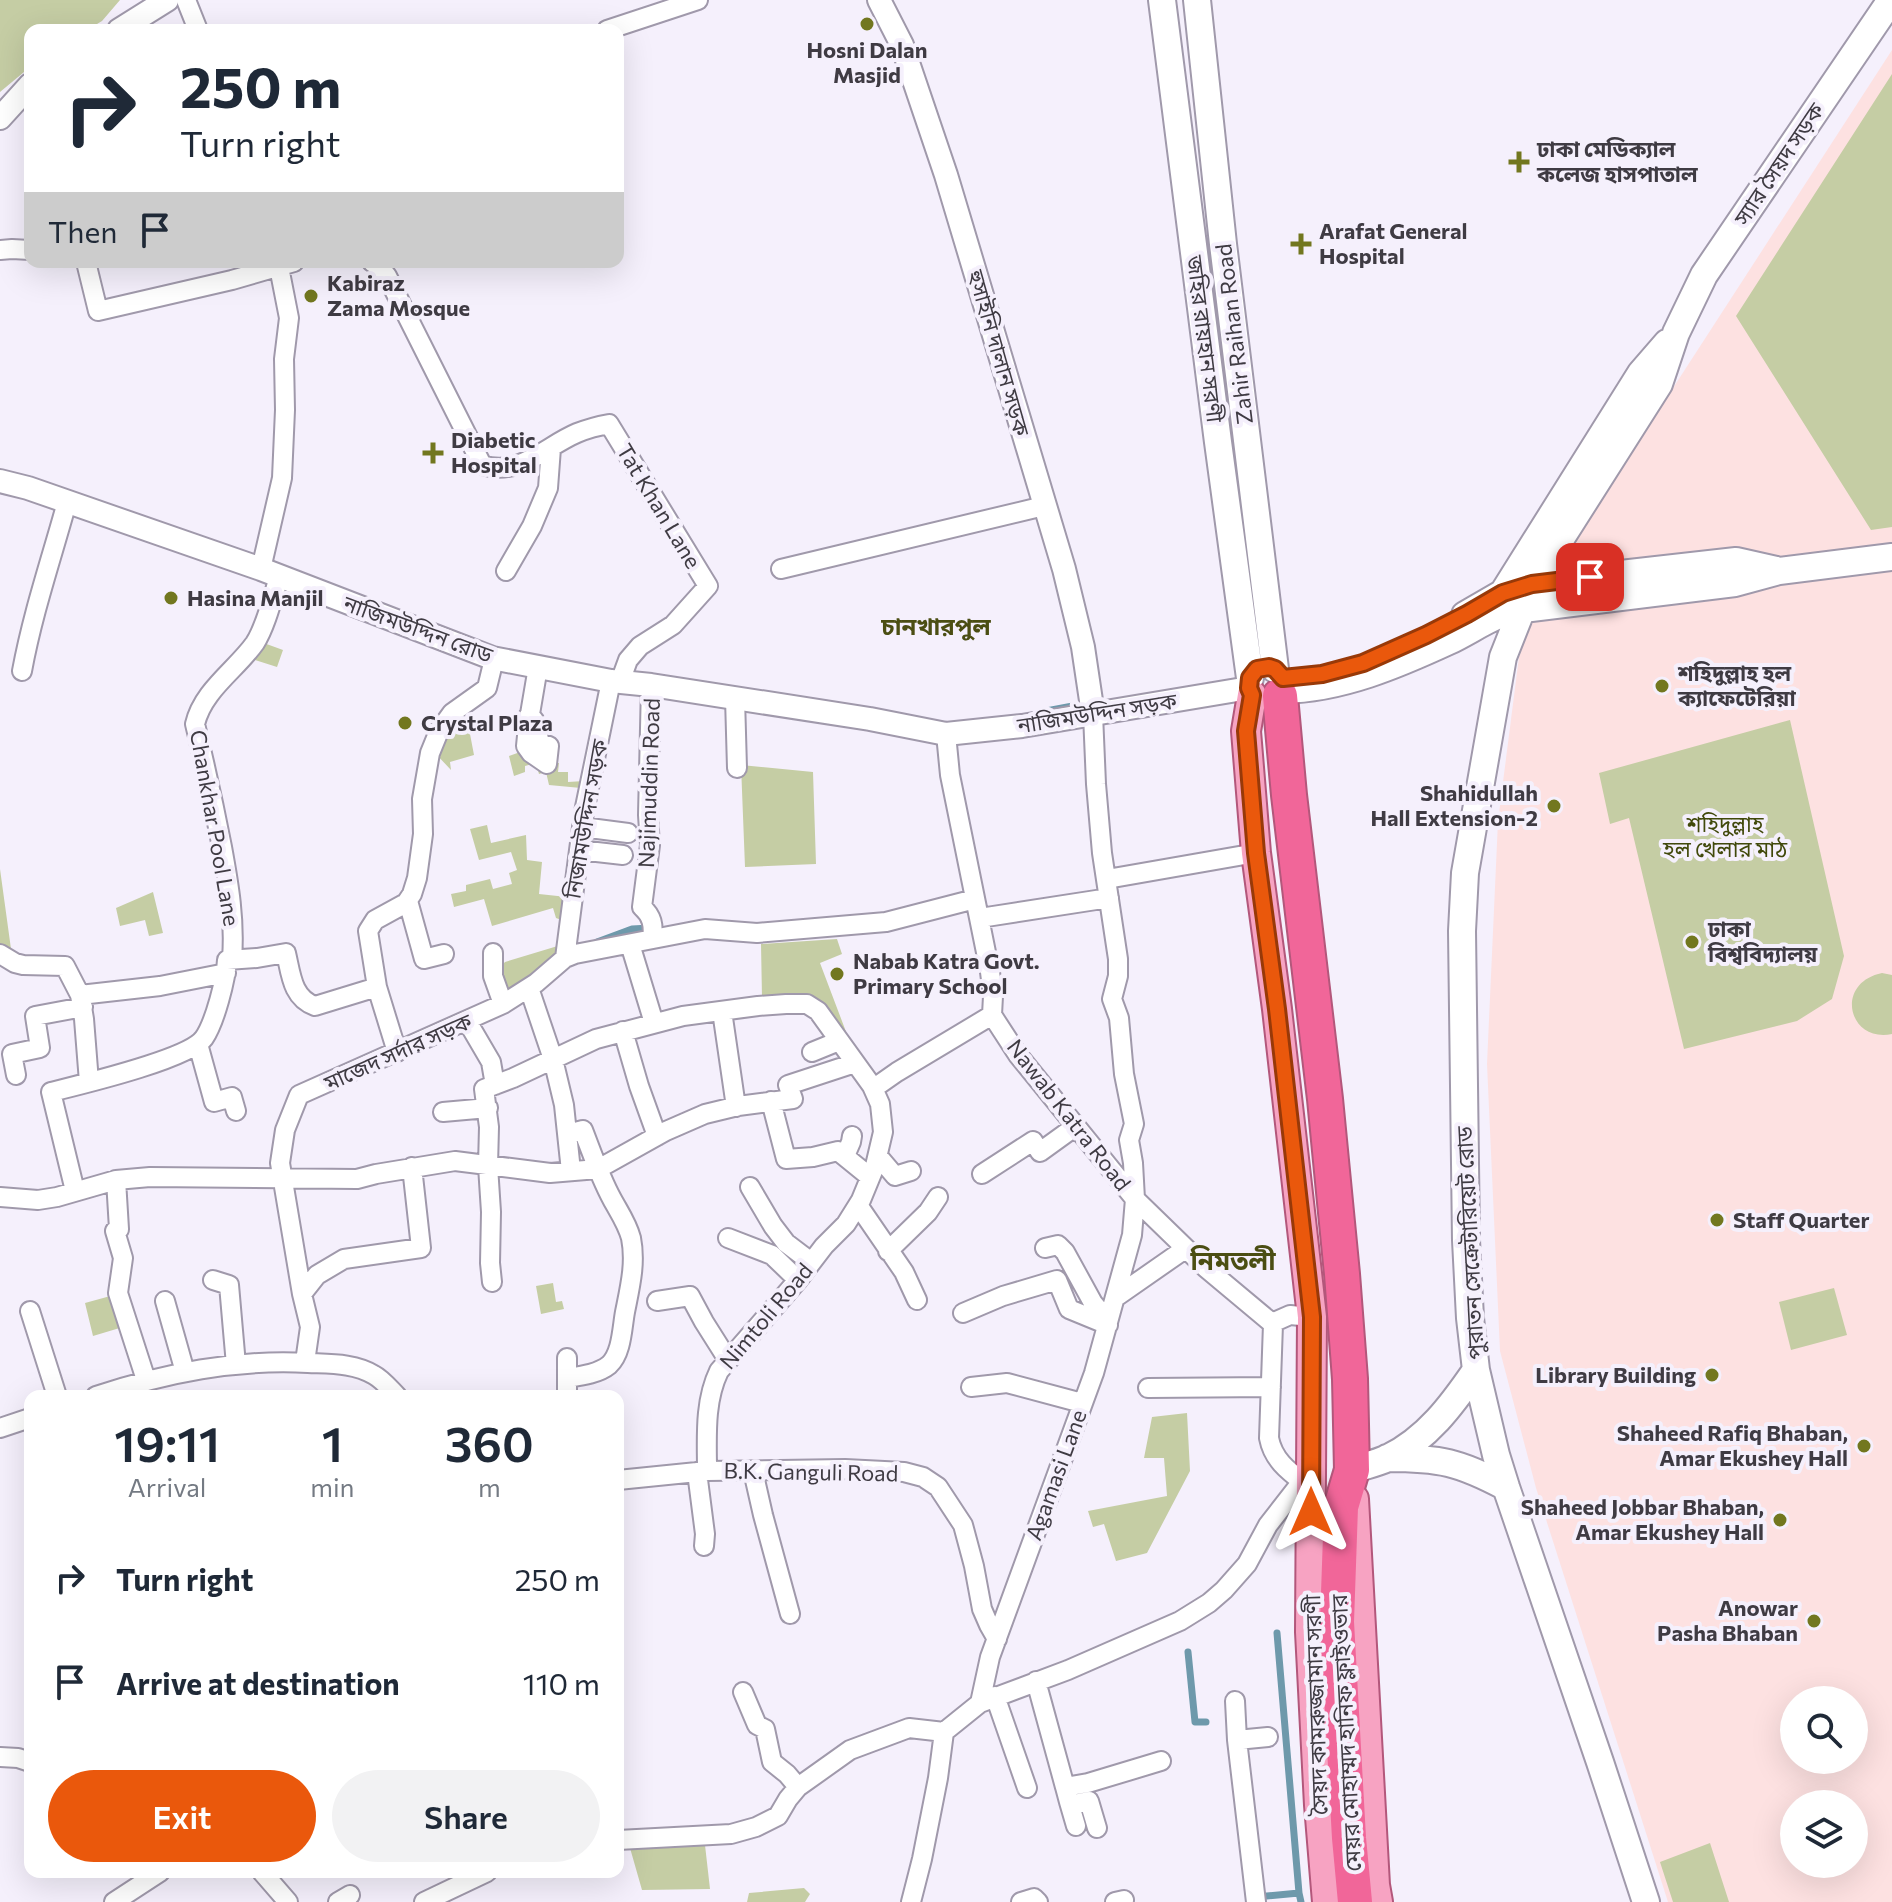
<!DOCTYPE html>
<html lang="en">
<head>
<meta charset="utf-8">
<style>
  :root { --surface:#fff; --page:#f2f2f3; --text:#1f2937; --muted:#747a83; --accent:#ea580c }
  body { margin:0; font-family:Commissioner,"Noto Sans Bengali",sans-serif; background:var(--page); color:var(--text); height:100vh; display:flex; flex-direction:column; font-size:30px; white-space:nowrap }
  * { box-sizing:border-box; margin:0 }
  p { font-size:26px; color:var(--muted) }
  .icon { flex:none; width:44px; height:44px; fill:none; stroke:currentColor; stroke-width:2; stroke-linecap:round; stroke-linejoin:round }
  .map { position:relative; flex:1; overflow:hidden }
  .side { position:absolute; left:24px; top:1390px; width:600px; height:488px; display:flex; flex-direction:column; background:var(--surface); border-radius:16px; box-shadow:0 8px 32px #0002 }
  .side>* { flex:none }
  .banner { position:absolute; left:24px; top:24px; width:600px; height:244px; border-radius:16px; box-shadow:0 8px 32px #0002; background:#fff; color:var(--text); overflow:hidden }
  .tools { position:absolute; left:1780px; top:1686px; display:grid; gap:16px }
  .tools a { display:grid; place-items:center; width:88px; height:88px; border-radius:50%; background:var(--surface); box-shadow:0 8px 32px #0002; font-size:40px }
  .pin { position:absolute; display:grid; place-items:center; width:68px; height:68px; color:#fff; margin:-34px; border-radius:16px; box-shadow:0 4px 12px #0006 }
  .me { position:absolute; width:88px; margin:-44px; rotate:0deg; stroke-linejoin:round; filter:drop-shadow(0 0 6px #0008) }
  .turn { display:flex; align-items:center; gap:28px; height:168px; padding:0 24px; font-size:36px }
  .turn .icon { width:104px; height:104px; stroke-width:2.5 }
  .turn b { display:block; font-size:56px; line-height:68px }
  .then { display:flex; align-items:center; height:76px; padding:0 24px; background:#0003; gap:16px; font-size:30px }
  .eta { display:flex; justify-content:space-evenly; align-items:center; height:136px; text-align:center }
  .eta b { font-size:48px; font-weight:600; line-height:56px }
  .cta { display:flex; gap:16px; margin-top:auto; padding:16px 24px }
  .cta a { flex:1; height:92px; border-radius:48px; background:var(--accent); color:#fff; font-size:32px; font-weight:600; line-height:92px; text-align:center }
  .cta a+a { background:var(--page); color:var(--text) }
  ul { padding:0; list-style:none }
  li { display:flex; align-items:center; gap:24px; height:104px; padding:0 24px }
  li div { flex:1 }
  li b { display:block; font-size:30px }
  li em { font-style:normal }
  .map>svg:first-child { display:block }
</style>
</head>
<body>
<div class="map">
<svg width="1892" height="1902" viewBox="0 0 1892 1902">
  <rect width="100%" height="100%" fill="#f5f0fc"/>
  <!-- education -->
  <path fill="#fde1e1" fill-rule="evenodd" d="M 1892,50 L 1892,1902 L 1668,1902 L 1536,1488 L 1500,1351 L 1487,1064 L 1498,821 L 1524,618 ZM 1794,1700 L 1854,1700 L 1854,1760 L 1794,1760 ZM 1794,1804 L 1854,1804 L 1854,1864 L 1794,1864 Z"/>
  <!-- green -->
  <path fill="#c5cda4" d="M 0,0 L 120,0 L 102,21 L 87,30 L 30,30 L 30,67 L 0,92 Z
    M 1892,74 L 1892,527 L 1871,530 L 1736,316 Z
    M 261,642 L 283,650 L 277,667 L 255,660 Z
    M 458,720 L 470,734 L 474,755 L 450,762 L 451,770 L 435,753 Z
    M 1790,720 L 1844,956 L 1832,999 L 1797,1021 L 1684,1049 L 1629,818 L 1610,824 L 1599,773 Z
    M 523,751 L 549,763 L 559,763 L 558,772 L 568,772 L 568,782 L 584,781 L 581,788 L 549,785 L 546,772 L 539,774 L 536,763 L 525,766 L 525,772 L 514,776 L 509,756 Z
    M 741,765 L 813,772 L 816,864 L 745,867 Z
    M 487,825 L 491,843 L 526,835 L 527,860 L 542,862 L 539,894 L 567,897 L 564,921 L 556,918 L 553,908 L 492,926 L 484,899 L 454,907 L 451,894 L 466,891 L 466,885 L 490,879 L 493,889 L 512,884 L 509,873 L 517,870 L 511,852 L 479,860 L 470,829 Z
    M 0,869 L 11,949 L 0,946 Z
    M 153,892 L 163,933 L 149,936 L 145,920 L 120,926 L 116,908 Z
    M 837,939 L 842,954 L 820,963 L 848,1037 L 812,998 L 762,998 L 761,944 Z
    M 561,945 L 560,958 L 506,998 L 496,972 L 505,962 Z
    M 1882,973 L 1892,975 L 1892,1034 C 1848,1043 1834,983 1882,973 Z
    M 553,1283 L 556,1302 L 562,1301 L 564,1309 L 541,1314 L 536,1286 Z
    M 1834,1288 L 1847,1335 L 1791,1350 L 1779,1302 Z
    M 114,1295 L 123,1327 L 93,1336 L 85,1303 Z
    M 1187,1413 L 1190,1471 L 1147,1553 L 1116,1561 L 1104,1524 L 1093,1527 L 1088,1511 L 1167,1496 L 1164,1458 L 1144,1458 L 1152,1417 Z
    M 1710,1843 L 1729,1902 L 1673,1902 L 1660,1862 Z
    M 705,1845 L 710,1889 L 642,1890 L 630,1848 Z
    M 804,1888 L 810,1894 L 805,1902 L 747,1902 L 749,1893 Z"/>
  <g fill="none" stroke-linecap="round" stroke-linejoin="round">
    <!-- stream -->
    <path stroke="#6e99ab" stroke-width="7" d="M 1041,712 L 1078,705
      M 597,942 L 632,929 L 650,928
      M 1277,1633 L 1299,1893
      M 1188,1652 L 1195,1722 L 1206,1722
      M 1256,1897 L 1299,1893 L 1301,1902"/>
    <defs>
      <path id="minor" d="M 186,0 L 198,30
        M 607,30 L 698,0
        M 0,250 L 12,249 L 30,250
        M 86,262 L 98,311 L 232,280 L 294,262
        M 372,262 L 380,267 L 387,276 L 482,465 C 520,477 544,447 577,433 C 587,429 598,426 609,424 L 708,586 L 673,625 L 640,646 L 628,660 L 620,682
        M 261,569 L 282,478 L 285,410 L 284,359 L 289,318 L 278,262
        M 781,569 L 1044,506
        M 506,571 L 532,526 L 548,488 L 551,448
        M 22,671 C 33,612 51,560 67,502
        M 651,685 L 648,815 L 650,845 L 642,907 C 652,916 654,925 652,939
        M 735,698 L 737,768
        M 529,715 L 534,720 L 540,743 L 549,746 L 547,764 L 531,753 L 526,746 L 529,715 L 530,714 L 538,667
        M 946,734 L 950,775 L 990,972 L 993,996 L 992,1015 L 1018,1055 L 1135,1199 L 1206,1268 L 1273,1324 L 1269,1438 C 1273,1459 1287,1470 1304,1483
        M 582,827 L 628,833
        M 579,850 L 623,855
        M 1107,879 L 1256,853
        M 408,901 L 424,959 L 444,954
        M 980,918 L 1109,898
        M 630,944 L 654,1023
        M 493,953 L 493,976 L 503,1004
        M 0,954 L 15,963 L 23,965 L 65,966 L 80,995 L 84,1019 L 89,1082
        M 565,958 L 584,812 L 611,681
        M 232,959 C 235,920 229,885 222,847 C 214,806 205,765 195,724 C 203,690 236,670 255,643 C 266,626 273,596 279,577
        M 377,987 L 397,1052
        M 529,988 L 553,1059 L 564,1105 L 571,1171
        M 80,995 L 160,986 L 226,973
        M 722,1011 L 736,1107
        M 467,1021 L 491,1062 L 495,1085
        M 623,1031 L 639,1086 L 657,1136
        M 198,1044 L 214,1102 L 232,1097 L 236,1111
        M 812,1052 L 839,1041
        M 16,1075 L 12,1054 L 40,1048 L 35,1016 L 83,1007
        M 872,1086 L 877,1086 L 897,1072 L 992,1015
        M 771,1101 L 786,1159 L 813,1157 L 838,1151 L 870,1177
        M 443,1112 L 488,1108
        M 845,1156 L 851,1142 L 852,1136
        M 878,1156 L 895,1176 L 911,1171
        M 982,1174 L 1033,1141 L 1040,1152 L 1076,1126
        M 116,1180 L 119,1229 L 115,1231 L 123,1258 L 118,1293 L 146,1380
        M 750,1187 L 773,1226 L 786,1243 L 811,1262
        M 75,1191 L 51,1092 C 79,1085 189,1059 204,1038 C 215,1022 226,979 227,960 L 257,958 L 286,953 C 291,974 292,998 315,1006 L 377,987 L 368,931 L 375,920 L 406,903 L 412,894 L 417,878 L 423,834 L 422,799 L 430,753 L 439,731 L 452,713 L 487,688 L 494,659
        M 0,1197 L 38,1200 L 57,1197 L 116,1180 L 150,1177 L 357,1179 L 376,1174 L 455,1161 L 550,1173 L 598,1169 L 666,1131 L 705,1114 L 738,1106 L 793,1099 L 788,1085 L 855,1063
        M 858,1205 L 904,1272 L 917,1300
        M 728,1238 L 772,1255 L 798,1280
        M 1045,1248 L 1058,1245 L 1065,1252 L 1093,1303 L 1108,1321
        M 888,1251 L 928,1212 L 938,1197
        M 213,1280 L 229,1285 L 236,1365
        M 492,1282 L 490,1263 L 491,1212 L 488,1166 L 489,1127 L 484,1089 L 513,1078 L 596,1039 L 683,1016 L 758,1006 L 786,1004 L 807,1004 L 818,1011 L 872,1086 L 880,1104 L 883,1132 L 875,1166 L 861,1200 L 846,1224 L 824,1246 L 798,1280 L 719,1371 C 704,1402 707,1438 707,1471
        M 302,1294 L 317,1275 L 344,1259 L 421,1248 L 412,1167
        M 1116,1297 L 1185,1249
        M 165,1301 L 185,1372
        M 657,1301 L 690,1296 L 704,1322 L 728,1360
        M 30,1311 L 57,1396
        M 963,1313 L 1003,1296 L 1057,1280 L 1069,1309 L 1108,1325
        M 1272,1323 L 1290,1315 L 1312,1317
        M 305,1362 L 310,1327 L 302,1294 L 280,1163 L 285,1130 L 299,1095 L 503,1004 L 536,983 L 565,958 L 575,954 L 705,929 L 757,933 L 886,922 L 975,899
        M 567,1378 C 580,1376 598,1374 609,1365 C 622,1353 622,1328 625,1312 C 630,1287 636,1263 631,1238 C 627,1223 619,1212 612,1199 C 600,1177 592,1153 583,1130 L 568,1134
        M 971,1387 L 1007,1383 L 1082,1403
        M 1148,1388 L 1271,1387
        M 96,1396 C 166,1373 235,1359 308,1363 C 330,1364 355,1363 374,1375 C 382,1379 390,1389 397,1396
        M 567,1396 L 567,1358
        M 0,1428 L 30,1418
        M 753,1471 L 763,1515 L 790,1614
        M 697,1472 L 705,1534 L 704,1546
        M 618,1480 L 707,1471 L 845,1469 L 904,1472 L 923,1477 L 938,1487 L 963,1525 L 974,1566 L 982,1609 L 989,1625 L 997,1639
        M 1036,1681 L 1065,1787 L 1088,1783 L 1161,1761
        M 743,1692 L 757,1725 L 765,1729 L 772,1762 L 787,1774 L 798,1787
        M 995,1696 L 1027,1788
        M 1235,1701 L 1237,1740 L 1256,1902
        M 980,1703 L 1068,1670 L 1180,1621 L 1209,1603 L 1224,1590 L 1247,1564 L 1268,1525 L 1296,1489 L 1304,1483 L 1311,1482
        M 1237,1740 L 1268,1737
        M 0,1757 L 18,1758 L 30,1762
        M 1065,1787 L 1069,1802 L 1073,1804 L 1089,1801 L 1097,1828
        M 1069,1802 L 1076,1826
        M 618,1840 L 731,1834 L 756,1827 L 778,1816 L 788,1799 L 798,1787 L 850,1750 L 909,1728 L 944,1732
        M 262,1872 L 288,1902
        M 114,1902 L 160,1872
        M 338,1902 L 350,1895
        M 424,1902 L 487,1872
        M 911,1902 L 922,1859 L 938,1778 L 944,1732 L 980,1703 L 990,1657 L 1094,1373 L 1132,1235 L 1135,1199 L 1133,1163 L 1129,1140 L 1134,1124 L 1124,1074 L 1119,1018 L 1112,999 L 1118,976 L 1118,959 L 1102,853 L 1096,784 L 1093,714
        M 1021,1902 L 1034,1898 L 1038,1902
        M 1115,1902 L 1124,1900"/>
      <path id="tertiary" d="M 879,0 L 902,45 L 946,175 L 1064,569 L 1083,647 L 1093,714
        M 119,30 L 167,0
        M 0,118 L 30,85
        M 0,481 L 28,488 L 261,569 L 492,658 L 611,681 L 651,685 L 870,719 L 946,734 L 1022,726 L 1249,688"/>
      <path id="secondary" d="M 1162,0 L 1218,442 L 1250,678
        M 1197,0 L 1223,244 L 1275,669
        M 1502,598 L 1503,593 L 1641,373 L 1667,343
        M 1465,615 L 1503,593 L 1532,584 L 1736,561 L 1776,570
        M 1283,690 C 1341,689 1397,665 1449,641 C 1466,633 1482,622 1499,615 C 1507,612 1515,611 1523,609 L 1735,583 L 1779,571 L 1892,557
        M 1387,1458 C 1440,1458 1459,1462 1506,1487
        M 1352,1470 C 1364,1466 1377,1463 1388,1458 C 1427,1439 1452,1405 1476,1370
        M 1646,1902 L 1600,1762 L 1506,1487 L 1496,1455 L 1476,1370 L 1470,1318 L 1466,1240 L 1462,931 L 1465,873 L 1503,657 L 1532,584 L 1659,384 L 1676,333 L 1704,275 L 1891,0"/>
      <path id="primary" d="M 1252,695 L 1246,731 L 1256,853 L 1277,1009 L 1312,1317 L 1310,1632 L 1319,1805 L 1327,1902
        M 1354,1499 L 1375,1885 L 1378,1902"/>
      <path id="motorway" d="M 1280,696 L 1289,795 L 1325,1099 L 1342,1274 L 1350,1379 L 1352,1470 L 1341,1507 L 1337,1622 L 1349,1838 L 1355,1902"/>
    </defs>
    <!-- minor casing -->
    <use href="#minor" stroke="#a099ab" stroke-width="22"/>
    <!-- tertiary casing -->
    <use href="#tertiary" stroke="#a099ab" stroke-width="26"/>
    <!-- secondary casing -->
    <use href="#secondary" stroke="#a099ab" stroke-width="30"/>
    <!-- primary casing -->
    <use href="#primary" stroke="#b3577b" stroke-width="32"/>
    <!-- motorway casing -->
    <use href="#motorway" stroke="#b3577b" stroke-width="38"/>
    <!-- minor -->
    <use href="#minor" stroke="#fff" stroke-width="18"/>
    <!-- tertiary -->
    <use href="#tertiary" stroke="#fff" stroke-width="22"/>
    <!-- secondary -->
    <use href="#secondary" stroke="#fff" stroke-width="26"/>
    <!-- primary -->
    <use href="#primary" stroke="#f7a3c2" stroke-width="28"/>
    <!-- motorway -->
    <use href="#motorway" stroke="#f16699" stroke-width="34"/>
  </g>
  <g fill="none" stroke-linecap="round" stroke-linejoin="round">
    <defs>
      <path id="route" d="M 1311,1512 L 1312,1317 L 1277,1009 L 1256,853 L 1246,731 L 1252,695 L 1249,688 L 1250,678 L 1257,669 L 1269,667 L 1275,669 L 1283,678 L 1322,674 L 1363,663 L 1426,635 L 1467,614 L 1503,593 L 1532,584 L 1590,577"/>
    </defs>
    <!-- route casing -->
    <use href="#route" stroke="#983908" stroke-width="20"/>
    <!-- route -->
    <use href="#route" stroke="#ea580c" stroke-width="14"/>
  </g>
  <!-- markers -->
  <g fill="#72771f" stroke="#f5f0fc" stroke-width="3">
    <circle cx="867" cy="24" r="8"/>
    <path d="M1515 150h8v8h8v8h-8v8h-8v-8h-8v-8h8z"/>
    <path d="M1297 232h8v8h8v8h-8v8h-8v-8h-8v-8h8z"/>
    <circle cx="311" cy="296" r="8"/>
    <path d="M429 441h8v8h8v8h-8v8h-8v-8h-8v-8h8z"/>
    <circle cx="171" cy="598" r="8"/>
    <circle cx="1662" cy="686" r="8"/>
    <circle cx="405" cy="723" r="8"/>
    <circle cx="1554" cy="806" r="8"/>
    <circle cx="1692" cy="942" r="8"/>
    <circle cx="837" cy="974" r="8"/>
    <circle cx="1717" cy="1220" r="8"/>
    <circle cx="1712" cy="1375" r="8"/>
    <circle cx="1864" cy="1446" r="8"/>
    <circle cx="1780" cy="1520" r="8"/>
    <circle cx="1814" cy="1621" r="8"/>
  </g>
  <g text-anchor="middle" stroke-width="8" stroke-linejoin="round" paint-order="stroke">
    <!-- poi labels -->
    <g font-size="22" font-weight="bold" fill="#3f3b43" stroke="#f5f0fc" text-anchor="start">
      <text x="867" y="58" text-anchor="middle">Hosni Dalan<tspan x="867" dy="25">Masjid</tspan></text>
      <text x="1537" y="157">ঢাকা মেডিক্যাল<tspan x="1537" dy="25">কলেজ হাসপাতাল</tspan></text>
      <text x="1319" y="239">Arafat General<tspan x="1319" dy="25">Hospital</tspan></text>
      <text x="327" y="291">Kabiraz<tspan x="327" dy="25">Zama Mosque</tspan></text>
      <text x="451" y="448">Diabetic<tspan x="451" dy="25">Hospital</tspan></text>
      <text x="187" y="606">Hasina Manjil</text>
      <text x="1678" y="681">শহিদুল্লাহ হল<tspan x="1678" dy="25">ক্যাফেটেরিয়া</tspan></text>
      <text x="421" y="731">Crystal Plaza</text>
      <text x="1538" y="801" text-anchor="end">Shahidullah<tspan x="1538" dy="25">Hall Extension-2</tspan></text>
      <text x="1708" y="937">ঢাকা<tspan x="1708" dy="25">বিশ্ববিদ্যালয়</tspan></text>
      <text x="853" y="969">Nabab Katra Govt.<tspan x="853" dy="25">Primary School</tspan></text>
      <text x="1733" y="1228">Staff Quarter</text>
      <text x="1696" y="1383" text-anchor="end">Library Building</text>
      <text x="1848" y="1441" text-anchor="end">Shaheed Rafiq Bhaban,<tspan x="1848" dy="25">Amar Ekushey Hall</tspan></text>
      <text x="1764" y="1515" text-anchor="end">Shaheed Jobbar Bhaban,<tspan x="1764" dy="25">Amar Ekushey Hall</tspan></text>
      <text x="1798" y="1616" text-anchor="end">Anowar<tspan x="1798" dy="25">Pasha Bhaban</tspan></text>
    </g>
    <!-- street labels -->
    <g font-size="22" fill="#3f3b43" stroke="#f5f0fc">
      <text transform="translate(1779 164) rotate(-56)" y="8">স্যার সৈয়দ সড়ক</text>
      <text transform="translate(1234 334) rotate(-97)" y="8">Zahir Raihan Road</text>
      <text transform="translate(1205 339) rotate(83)" y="8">জহির রায়হান সরণী</text>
      <text transform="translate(999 353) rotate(74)" y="8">হুসাইনি দালান সড়ক</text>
      <text transform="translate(659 506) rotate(59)" y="8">Tat Khan Lane</text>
      <text transform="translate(418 629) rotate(20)" y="8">নাজিমউদ্দিন রোড</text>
      <text transform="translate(1097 713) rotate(-9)" y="8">নাজিমউদ্দিন সড়ক</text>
      <text transform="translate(649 783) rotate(-88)" y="8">Najimuddin Road</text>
      <text transform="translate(586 819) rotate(-80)" y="8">নিজামউদ্দিন সড়ক</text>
      <text transform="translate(215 828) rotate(80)" y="8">Chankhar Pool Lane</text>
      <text transform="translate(398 1052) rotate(-24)" y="8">মাজেদ সর্দার সড়ক</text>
      <text transform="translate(1069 1115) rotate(52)" y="8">Nawab Katra Road</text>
      <text transform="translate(1470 1243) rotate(-93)" y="8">পুরাতন সেক্রেটারিয়েট রোড</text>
      <text transform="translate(766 1316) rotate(-50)" y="8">Nimtoli Road</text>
      <text transform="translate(811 1472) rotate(1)" y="8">B.K. Ganguli Road</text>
      <text transform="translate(1056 1475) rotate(-70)" y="8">Agamasi Lane</text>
      <text transform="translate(1316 1705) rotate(-92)" y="8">সৈয়দ কামরুজ্জামান সরণী</text>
      <text transform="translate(1346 1733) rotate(-93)" y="8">মেয়র মোহাম্মদ হানিফ ফ্লাইওভার</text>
    </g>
    <!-- park labels -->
    <g font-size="22" fill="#41490b" stroke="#f5f0fc">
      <text x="1725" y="832">শহিদুল্লাহ<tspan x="1725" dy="25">হল খেলার মাঠ</tspan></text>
    </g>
    <!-- neighbourhood labels -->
    <g font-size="24" font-weight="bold" fill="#4b4e13" stroke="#f5f0fc">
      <text x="936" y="635">চানখারপুল</text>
    </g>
    <!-- quarter labels -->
    <g font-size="26" font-weight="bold" fill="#4b4e13" stroke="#f5f0fc">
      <text x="1233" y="1270">নিমতলী</text>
    </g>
  </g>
</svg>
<div class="tools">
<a><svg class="icon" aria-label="search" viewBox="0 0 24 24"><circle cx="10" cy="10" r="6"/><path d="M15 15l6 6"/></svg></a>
<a><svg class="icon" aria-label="layers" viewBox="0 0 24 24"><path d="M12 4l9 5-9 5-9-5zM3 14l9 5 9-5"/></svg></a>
</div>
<div class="pin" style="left:1590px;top:577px;background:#d93025"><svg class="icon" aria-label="arrive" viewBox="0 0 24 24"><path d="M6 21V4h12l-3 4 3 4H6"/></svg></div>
<svg class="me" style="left:1311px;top:1512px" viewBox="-20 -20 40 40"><path d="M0-17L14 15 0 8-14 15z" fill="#ea580c" stroke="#fff" stroke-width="4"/></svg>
<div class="banner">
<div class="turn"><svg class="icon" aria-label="right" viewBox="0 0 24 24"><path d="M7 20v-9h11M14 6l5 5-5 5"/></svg><div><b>250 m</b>Turn right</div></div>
<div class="then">Then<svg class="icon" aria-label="arrive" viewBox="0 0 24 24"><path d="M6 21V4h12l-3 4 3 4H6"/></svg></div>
</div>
<section class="side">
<div class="eta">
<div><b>19:11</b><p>Arrival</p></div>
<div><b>1</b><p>min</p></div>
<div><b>360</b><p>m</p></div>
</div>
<ul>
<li><svg class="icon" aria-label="right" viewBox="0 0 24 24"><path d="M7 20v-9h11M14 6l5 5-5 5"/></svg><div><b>Turn right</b></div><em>250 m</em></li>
<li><svg class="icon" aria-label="arrive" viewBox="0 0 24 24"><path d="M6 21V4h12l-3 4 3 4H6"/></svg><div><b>Arrive at destination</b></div><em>110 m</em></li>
</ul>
<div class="cta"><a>Exit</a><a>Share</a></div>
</section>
</div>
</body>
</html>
